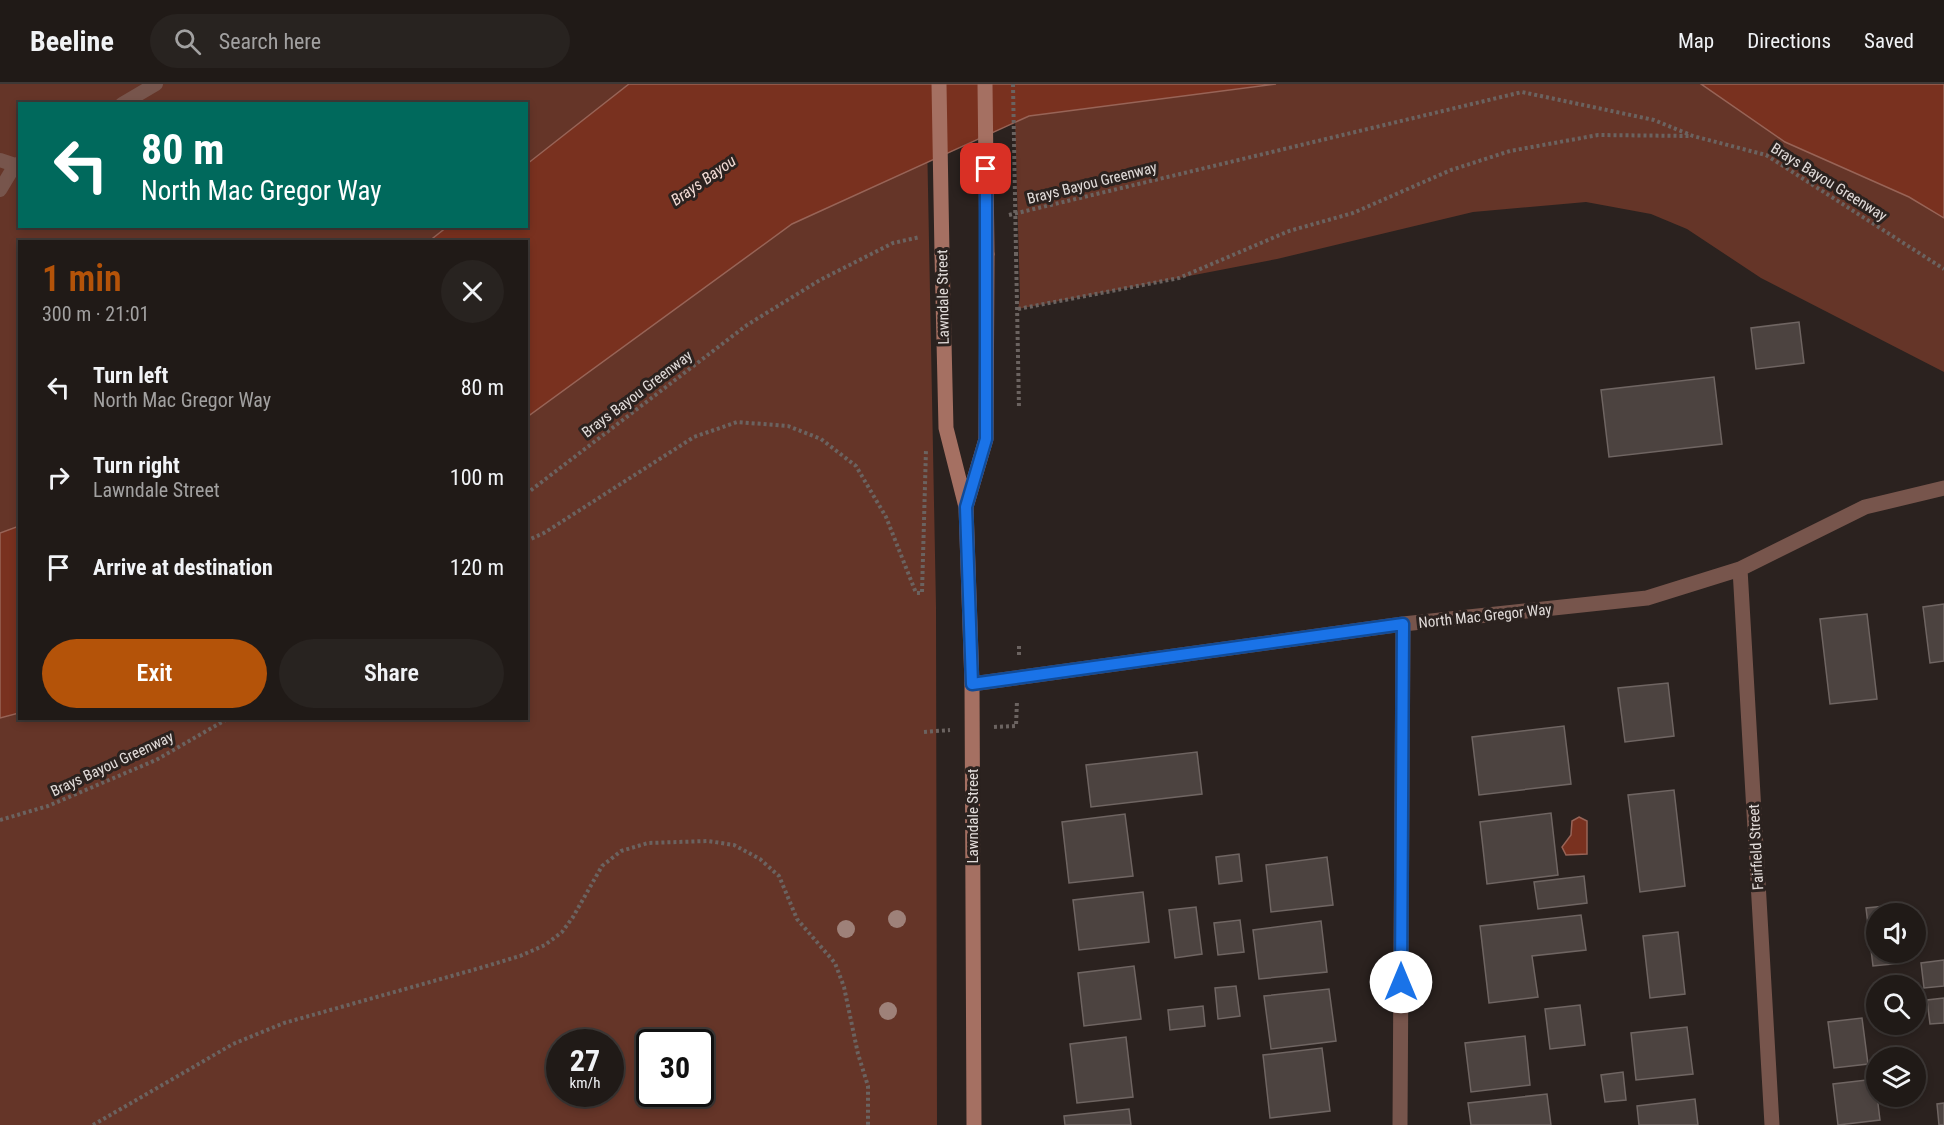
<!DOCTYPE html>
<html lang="en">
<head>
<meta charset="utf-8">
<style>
  :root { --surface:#201a17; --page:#282320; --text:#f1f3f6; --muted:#a2a1a1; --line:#3d3836; --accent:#b45309 }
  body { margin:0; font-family:"Roboto Condensed",sans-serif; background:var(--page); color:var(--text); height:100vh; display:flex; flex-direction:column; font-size:22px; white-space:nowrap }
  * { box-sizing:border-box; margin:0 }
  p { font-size:20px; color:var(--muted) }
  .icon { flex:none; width:33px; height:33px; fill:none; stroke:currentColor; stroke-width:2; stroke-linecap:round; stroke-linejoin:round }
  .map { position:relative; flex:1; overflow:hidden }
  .panel { position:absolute; left:18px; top:156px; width:510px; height:480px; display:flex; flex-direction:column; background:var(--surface); border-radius:0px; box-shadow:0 3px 9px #0003,0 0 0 2px var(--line) }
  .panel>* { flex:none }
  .guide { position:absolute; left:18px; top:18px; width:510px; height:126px; border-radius:0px; box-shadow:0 3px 9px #0003,0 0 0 2px var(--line); background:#00695c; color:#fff; overflow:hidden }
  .tools { position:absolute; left:1866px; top:819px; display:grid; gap:12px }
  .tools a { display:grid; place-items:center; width:60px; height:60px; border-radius:50%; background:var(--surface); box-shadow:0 3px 9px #0003,0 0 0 2px var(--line); font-size:30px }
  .speed { position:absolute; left:546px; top:945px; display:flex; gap:12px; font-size:30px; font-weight:700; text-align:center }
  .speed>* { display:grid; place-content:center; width:78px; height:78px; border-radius:50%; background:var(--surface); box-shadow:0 3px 9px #0003,0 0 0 2px var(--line); line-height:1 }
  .speed small { font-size:15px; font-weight:400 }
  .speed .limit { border:3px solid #111; border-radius:9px; background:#fff; color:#111 }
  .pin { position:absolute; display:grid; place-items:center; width:51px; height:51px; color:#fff; margin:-26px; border-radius:12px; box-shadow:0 3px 9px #0006 }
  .me { position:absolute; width:66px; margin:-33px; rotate:0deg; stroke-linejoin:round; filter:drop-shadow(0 0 4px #0008) }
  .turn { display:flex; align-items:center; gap:21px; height:126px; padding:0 24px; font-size:27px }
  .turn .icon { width:78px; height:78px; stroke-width:2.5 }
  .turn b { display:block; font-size:42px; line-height:51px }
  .round { display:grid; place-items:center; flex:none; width:63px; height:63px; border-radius:32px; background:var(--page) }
  .overview { display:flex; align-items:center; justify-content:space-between; height:102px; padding:0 24px }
  h1 { font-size:36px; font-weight:600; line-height:45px; color:var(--accent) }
  .primary-button { display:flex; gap:12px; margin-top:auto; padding:12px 24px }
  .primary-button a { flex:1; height:69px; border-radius:36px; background:var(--accent); color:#fff; font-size:24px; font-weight:600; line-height:69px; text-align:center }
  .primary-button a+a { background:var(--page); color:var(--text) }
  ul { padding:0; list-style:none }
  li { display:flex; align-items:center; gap:18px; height:90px; padding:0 24px }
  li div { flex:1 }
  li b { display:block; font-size:22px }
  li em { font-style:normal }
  header { display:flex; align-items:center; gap:36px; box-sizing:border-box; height:84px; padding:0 30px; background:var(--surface); border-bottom:2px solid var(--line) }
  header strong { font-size:28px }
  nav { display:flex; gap:33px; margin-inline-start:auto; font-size:21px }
  .search { width:420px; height:54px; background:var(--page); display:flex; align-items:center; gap:15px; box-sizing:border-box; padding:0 21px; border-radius:33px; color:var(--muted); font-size:22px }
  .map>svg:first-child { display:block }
</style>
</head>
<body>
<header>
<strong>Beeline</strong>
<div class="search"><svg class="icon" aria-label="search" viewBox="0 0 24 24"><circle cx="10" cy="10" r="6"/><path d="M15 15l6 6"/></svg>Search here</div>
<nav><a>Map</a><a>Directions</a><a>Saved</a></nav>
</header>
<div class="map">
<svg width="1944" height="1041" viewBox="0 0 1944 1041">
  <rect width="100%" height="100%" fill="#2b221f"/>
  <!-- green -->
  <path fill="#653528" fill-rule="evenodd" d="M 0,0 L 926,0 L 936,523 L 937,1041 L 0,1041 ZM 20,20 L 526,20 L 526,142 L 20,142 ZM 20,158 L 526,158 L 526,634 L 20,634 ZM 560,958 L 610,958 L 610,1010 L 560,1010 ZM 650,958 L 700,958 L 700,1010 L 650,1010 Z
    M 1014,0 L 1944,0 L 1944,288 L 1761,194 L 1687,145 L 1651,130 L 1586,118 L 1473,128 L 1277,175 L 1018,225 L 1020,214 Z"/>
  <!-- water -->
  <path fill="#79311f" stroke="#986457" stroke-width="1.5" d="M 629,0 L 1276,0 L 1029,32 L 792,140 L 527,333 L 526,158 L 428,158 L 447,143 L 526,142 L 527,80 Z
    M 1701,0 L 1944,0 L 1944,134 L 1909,113 L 1785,58 Z
    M 19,442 L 19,629 L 0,634 L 0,449 Z
    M 1579,733 L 1587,737 L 1587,770 L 1566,771 L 1562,763 L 1571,751 L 1572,737 Z"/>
  <!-- building -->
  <path fill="#4c4340" stroke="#6f6562" stroke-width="1.5" d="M 1799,238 L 1804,279 L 1756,285 L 1751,244 Z
    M 1714,293 L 1722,360 L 1609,373 L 1601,306 Z
    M 1944,520 L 1944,577 L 1930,579 L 1923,523 Z
    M 1867,530 L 1877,615 L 1830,620 L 1820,535 Z
    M 1668,599 L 1674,652 L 1625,658 L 1618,604 Z
    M 1564,642 L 1571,700 L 1479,711 L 1472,653 Z
    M 1197,668 L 1202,710 L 1091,723 L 1086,681 Z
    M 1674,706 L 1685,802 L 1640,808 L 1628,711 Z
    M 1551,729 L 1558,791 L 1487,800 L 1480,738 Z
    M 1125,730 L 1133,792 L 1069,799 L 1062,738 Z
    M 1239,770 L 1242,797 L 1219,800 L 1216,773 Z
    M 1327,773 L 1333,821 L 1271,828 L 1266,781 Z
    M 1584,792 L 1587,819 L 1538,825 L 1534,798 Z
    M 1143,808 L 1149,858 L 1079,866 L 1073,816 Z
    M 1895,821 L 1896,830 L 1876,830 L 1876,868 L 1901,868 L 1902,879 L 1873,882 L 1866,824 Z
    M 1196,823 L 1202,870 L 1175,874 L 1169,826 Z
    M 1581,831 L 1586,866 L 1532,872 L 1538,913 L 1489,919 L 1480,842 Z
    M 1240,836 L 1244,868 L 1218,871 L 1214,839 Z
    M 1321,837 L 1327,888 L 1259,895 L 1253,846 Z
    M 1678,848 L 1685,910 L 1650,914 L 1643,852 Z
    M 1944,876 L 1944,902 L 1924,904 L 1921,879 Z
    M 1134,882 L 1141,935 L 1084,942 L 1078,889 Z
    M 1236,902 L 1240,932 L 1218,935 L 1215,904 Z
    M 1329,905 L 1336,957 L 1271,965 L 1264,912 Z
    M 1944,914 L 1944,939 L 1930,940 L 1927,916 Z
    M 1580,921 L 1585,961 L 1550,965 L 1545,925 Z
    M 1203,922 L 1205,942 L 1170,946 L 1168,926 Z
    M 1862,934 L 1868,980 L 1834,984 L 1828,938 Z
    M 1687,943 L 1693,990 L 1636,996 L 1631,949 Z
    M 1525,952 L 1530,1001 L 1471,1008 L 1465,959 Z
    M 1126,953 L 1133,1013 L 1077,1019 L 1070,960 Z
    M 1322,964 L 1330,1027 L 1270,1034 L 1263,971 Z
    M 1623,988 L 1626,1016 L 1605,1018 L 1601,991 Z
    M 1875,995 L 1880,1036 L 1838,1041 L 1833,1000 Z
    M 1547,1010 L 1551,1041 L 1471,1041 L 1468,1019 Z
    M 1695,1015 L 1698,1041 L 1639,1041 L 1637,1022 Z
    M 1944,1019 L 1944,1041 L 1939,1041 L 1937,1020 Z
    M 1129,1025 L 1131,1041 L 1065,1041 L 1064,1032 Z"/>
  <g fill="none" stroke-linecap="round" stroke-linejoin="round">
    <!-- path -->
    <path stroke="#6b6360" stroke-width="4" stroke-dasharray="3 3" stroke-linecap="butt" d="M 1009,131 L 1522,8 L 1654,36 L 1693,52 L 1766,71 L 1944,185
      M 1016,169 L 1019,324
      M 1018,225 L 1179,194 L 1289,147 L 1353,129 L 1451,86 L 1510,67 L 1598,51 L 1691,52
      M 526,410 L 747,241 L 820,196 L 893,159 L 920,153
      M 526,457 L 544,449 L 694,353 L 737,338 L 788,342 L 821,355 L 856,382 L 886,433 L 916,509 L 922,509 L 926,365
      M 1019,571 L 1019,559
      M 994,643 L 1016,642 L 1017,617
      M 924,648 L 950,646
      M 0,736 L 48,722 L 156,676 L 229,634
      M 93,1041 L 233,960 L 284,939 L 480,884 L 520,872 L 545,861 L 562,848 L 573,833 L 602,782 L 621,767 L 648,759 L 708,757 L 734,761 L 760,775 L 779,792 L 797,835 L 835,879 L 844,903 L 858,970 L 868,1002 L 868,1041"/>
    <!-- lane -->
    <path stroke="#77554c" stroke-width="14" d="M 122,20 L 156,0
      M 0,76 L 15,81 L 20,79
      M 0,106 L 15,81"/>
    <!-- street -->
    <path stroke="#77554c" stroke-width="15" d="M 1740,485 L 1772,1041
      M 972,600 L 1403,540 L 1647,514 L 1740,485 L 1865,423 L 1944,404
      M 1400,1041 L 1403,540"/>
    <!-- secondary -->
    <path stroke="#a57062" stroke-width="15" d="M 942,170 L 946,344 L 966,423 L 972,600 L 974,1041
      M 966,423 L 986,355 L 987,170"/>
    <!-- path-bridge -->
    <path stroke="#6b6360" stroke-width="4" stroke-dasharray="3 3" stroke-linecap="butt" d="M 1013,0 L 1016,169"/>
    <!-- secondary-bridge -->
    <path stroke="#a57062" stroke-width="15" d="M 939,0 L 942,170
      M 985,0 L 987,170"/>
  </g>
  <!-- trees -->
  <g fill="#9e8179">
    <circle cx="897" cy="835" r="9"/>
    <circle cx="846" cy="845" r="9"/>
    <circle cx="888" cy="927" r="9"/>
  </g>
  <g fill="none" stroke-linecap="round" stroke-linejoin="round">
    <defs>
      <path id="route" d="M 986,85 L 986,355 L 966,423 L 972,600 L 1403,540 L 1401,898"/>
    </defs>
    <!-- route casing -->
    <use href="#route" stroke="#114b97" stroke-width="15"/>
    <!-- route -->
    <use href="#route" stroke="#1a73e8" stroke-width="10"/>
  </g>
  <g text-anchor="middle" stroke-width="6" stroke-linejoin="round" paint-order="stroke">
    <!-- street labels -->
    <g font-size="15" fill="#e1dbd9" stroke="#2b221f">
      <text transform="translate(1829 98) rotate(32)" y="5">Brays Bayou Greenway</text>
      <text transform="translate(1092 99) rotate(-14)" y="5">Brays Bayou Greenway</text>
      <text transform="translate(943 213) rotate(-91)" y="5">Lawndale Street</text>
      <text transform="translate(637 310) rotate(-37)" y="5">Brays Bayou Greenway</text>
      <text transform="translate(1485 532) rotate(-6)" y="5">North Mac Gregor Way</text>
      <text transform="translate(112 680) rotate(-25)" y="5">Brays Bayou Greenway</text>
      <text transform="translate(973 732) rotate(-90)" y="5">Lawndale Street</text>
      <text transform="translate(1756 763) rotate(-93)" y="5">Fairfield Street</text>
    </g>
    <!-- water labels -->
    <g font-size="16" font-style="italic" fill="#f1dad4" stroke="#2b221f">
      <text transform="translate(703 96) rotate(-35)" y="6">Brays Bayou</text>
    </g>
  </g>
</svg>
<div class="tools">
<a><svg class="icon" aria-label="sound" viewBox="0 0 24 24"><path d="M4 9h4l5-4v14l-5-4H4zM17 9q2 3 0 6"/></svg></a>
<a><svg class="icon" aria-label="search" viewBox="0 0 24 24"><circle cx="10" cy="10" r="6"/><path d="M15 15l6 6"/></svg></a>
<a><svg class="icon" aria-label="layers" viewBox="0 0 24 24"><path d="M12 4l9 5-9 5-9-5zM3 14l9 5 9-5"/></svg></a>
</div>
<div class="speed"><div>27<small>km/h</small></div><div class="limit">30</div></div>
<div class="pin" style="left:986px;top:85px;background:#d93025"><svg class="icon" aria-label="arrive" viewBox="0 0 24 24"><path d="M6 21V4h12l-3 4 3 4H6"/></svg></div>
<svg class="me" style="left:1401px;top:898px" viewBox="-20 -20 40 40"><circle r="19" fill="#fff"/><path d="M0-13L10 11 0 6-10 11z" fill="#1a73e8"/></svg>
<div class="guide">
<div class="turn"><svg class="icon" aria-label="left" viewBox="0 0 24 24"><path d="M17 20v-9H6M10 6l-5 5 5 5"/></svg><div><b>80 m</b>North Mac Gregor Way</div></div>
</div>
<section class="panel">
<div class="overview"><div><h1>1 min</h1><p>300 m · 21:01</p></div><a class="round"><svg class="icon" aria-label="close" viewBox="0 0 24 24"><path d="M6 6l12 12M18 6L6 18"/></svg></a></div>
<ul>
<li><svg class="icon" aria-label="left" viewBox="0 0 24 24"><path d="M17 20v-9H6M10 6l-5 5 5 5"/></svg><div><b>Turn left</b><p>North Mac Gregor Way</p></div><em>80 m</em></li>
<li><svg class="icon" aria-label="right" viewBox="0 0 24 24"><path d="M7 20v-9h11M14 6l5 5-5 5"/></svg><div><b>Turn right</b><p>Lawndale Street</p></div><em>100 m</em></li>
<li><svg class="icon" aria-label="arrive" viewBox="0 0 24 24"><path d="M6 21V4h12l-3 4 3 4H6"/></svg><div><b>Arrive at destination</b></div><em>120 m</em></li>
</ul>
<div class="primary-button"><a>Exit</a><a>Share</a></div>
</section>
</div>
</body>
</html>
